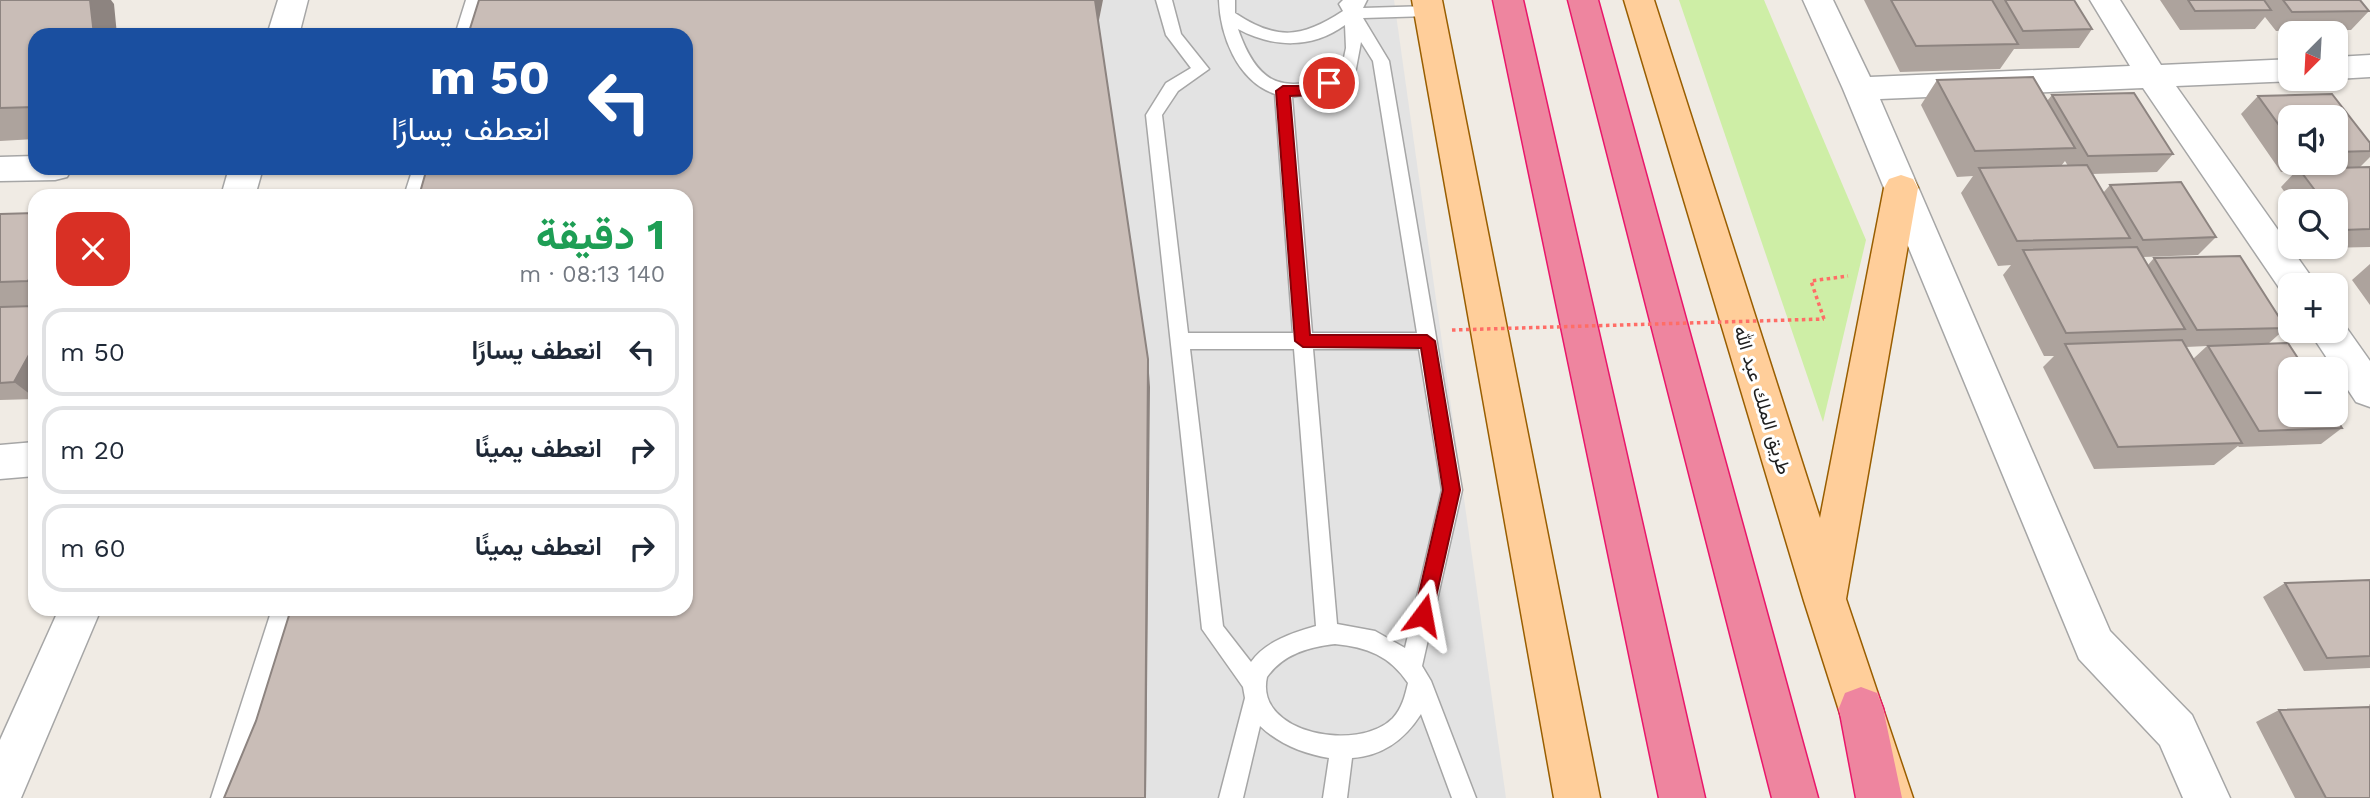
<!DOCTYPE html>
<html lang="ar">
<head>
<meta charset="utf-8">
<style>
  :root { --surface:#fff; --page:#f6f6f7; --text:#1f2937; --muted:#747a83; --line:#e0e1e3 }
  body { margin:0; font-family:"Work Sans",Vazirmatn,sans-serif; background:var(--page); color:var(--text); direction:rtl; height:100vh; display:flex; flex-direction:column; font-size:26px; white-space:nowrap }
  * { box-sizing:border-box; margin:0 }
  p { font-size:23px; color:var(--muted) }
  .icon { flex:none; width:38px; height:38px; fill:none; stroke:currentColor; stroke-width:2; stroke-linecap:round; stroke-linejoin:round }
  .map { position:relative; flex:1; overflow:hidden; direction:ltr }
  .details { position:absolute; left:28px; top:189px; width:665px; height:427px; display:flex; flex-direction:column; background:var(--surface); border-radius:21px; box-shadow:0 2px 5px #0004; direction:rtl }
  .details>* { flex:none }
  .banner { position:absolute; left:28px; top:28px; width:665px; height:147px; border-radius:21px; box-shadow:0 2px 5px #0004; direction:rtl; background:#1a4fa0; color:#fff; overflow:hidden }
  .needle { width:46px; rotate:204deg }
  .fabs { position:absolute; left:2278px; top:21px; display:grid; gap:14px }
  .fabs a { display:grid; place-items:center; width:70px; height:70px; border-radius:14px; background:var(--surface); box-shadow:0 2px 5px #0004; font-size:35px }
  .pin { position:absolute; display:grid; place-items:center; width:60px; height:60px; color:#fff; margin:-30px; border:4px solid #fff; border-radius:50%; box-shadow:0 2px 7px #0007 }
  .me { position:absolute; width:77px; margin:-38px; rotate:13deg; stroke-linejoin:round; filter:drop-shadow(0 0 5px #0008) }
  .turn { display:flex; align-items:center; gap:24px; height:147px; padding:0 28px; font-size:32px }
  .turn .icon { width:91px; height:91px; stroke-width:2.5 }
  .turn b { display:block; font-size:49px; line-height:60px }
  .round { display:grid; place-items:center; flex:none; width:74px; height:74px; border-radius:21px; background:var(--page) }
  .head { display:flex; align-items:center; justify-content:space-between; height:119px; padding:0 28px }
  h1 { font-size:42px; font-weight:700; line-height:52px; color:#1e9e55 }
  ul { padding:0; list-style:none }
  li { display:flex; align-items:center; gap:21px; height:88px; margin:0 14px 10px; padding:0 14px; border:4px solid var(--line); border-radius:21px }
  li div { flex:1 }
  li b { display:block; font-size:26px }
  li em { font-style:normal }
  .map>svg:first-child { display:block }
</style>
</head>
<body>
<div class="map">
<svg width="2370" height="798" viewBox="0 0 2370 798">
  <rect width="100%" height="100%" fill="#f0ebe4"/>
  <!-- grass -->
  <path fill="#ceeea6" d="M 1679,0 L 1764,0 L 1866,240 L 1823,422 Z"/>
  <!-- parking -->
  <path fill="#e3e3e3" d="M 1103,0 L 1394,0 L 1506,798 L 1146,798 L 1150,387 L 1097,30 Z"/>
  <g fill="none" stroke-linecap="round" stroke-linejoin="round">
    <defs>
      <path id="service" d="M 466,0 L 482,0 L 471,35 L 455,35 Z
        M 1156,0 L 1172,0 L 1181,34 L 1209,69 L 1178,91 L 1162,115 L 1188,333 L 1293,333 L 1275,94 C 1237,81 1220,35 1219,0 L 1235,0 L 1235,13 C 1277,41 1302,38 1343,11 L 1339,4 L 1343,0 L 1367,0 L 1363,8 L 1429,6 L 1437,11 L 1429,16 L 1363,18 L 1389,61 L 1462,490 L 1422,666 L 1431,681 L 1476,798 L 1452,798 L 1421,714 C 1405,739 1383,756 1352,758 L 1347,798 L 1323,798 L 1329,758 C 1304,754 1279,744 1260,726 L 1243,798 L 1219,798 L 1245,698 L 1243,687 L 1202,629 L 1146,115 L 1166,83 L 1191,68 L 1166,35 ZM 1345,25 L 1346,48 L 1341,72 C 1286,94 1259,89 1238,29 C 1273,48 1312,49 1345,25 ZM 1361,42 L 1373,61 L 1417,333 L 1312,333 L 1292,97 L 1323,91 L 1354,79 ZM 1190,349 L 1294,349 L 1316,626 C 1292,633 1266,641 1251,662 L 1223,626 ZM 1313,349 L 1419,349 L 1442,490 L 1405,648 L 1375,631 L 1337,624 ZM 1335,644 C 1367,647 1390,656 1408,683 C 1405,696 1402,708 1393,718 C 1359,753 1254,734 1267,677 C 1283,654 1309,647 1335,644 Z
        M 413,168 L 429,168 L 422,196 L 404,196 Z
        M 272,609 L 294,609 L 235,798 L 211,798 Z"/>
      <path id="minor" d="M 278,0 L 308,0 L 299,35 L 267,35 Z
        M 1803,0 L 1833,0 L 1870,77 L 2130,66 L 2090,0 L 2120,0 L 2161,65 L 2291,59 L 2291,79 L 2299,79 L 2291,81 L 2176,86 L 2310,275 L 2315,285 L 2291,285 L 2291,297 L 2284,295 L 2143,88 L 1880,99 L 2110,631 L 2192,715 L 2230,798 L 2183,798 L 2160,745 L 2079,659 L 1843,89 Z
        M 2370,55 L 2370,77 L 2336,79 L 2335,79 L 2336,57 Z
        M 35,156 L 35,168 L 72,168 L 67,177 L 55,180 L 0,181 L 0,157 Z
        M 229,168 L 263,168 L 255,196 L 221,196 Z
        M 2336,319 L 2341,320 L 2370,361 L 2370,407 L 2356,402 L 2309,331 L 2336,331 Z
        M 35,442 L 35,476 L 0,479 L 0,445 Z
        M 59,609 L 101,609 L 21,798 L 0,798 L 0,740 Z"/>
      <path id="primary" d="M 1412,0 L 1442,0 L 1600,798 L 1554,798 Z
        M 1624,0 L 1654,0 L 1820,518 L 1884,188 L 1889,179 L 1901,175 L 1913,179 L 1918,188 L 1846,599 L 1913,798 L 1867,798 L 1804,601 Z"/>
      <path id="motorway" d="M 1493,0 L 1523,0 L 1705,798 L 1659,798 Z
        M 1568,0 L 1598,0 L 1818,798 L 1772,798 Z
        M 1861,687 L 1877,693 L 1883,708 L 1902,798 L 1856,798 L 1839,708 L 1845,693 Z"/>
    </defs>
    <!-- service casing -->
    <use href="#service" stroke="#a6a6a6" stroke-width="3"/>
    <!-- minor casing -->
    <use href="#minor" stroke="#a6a6a6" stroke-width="3"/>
    <!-- primary casing -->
    <use href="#primary" stroke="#995e00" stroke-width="3"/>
    <!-- motorway casing -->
    <use href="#motorway" stroke="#e9166a" stroke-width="3"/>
    <!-- path -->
    <path stroke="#ff6d66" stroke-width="3.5" stroke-dasharray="3.5 3.5" stroke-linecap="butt" d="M 1824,319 L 1811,281 L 1848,276"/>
    <!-- service -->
    <use href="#service" fill="#fff" fill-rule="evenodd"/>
    <!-- minor -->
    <use href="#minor" fill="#fff" fill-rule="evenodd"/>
    <!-- primary -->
    <use href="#primary" fill="#ffce9a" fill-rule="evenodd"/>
    <!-- motorway -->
    <use href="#motorway" fill="#ee859f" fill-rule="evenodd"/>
    <!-- path-bridge -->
    <path stroke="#ff6d66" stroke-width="3.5" stroke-dasharray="3.5 3.5" stroke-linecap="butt" d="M 1452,330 L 1824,319"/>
  </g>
  <!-- wall -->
  <path fill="#ada39d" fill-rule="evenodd" d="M 0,0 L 114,4 L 35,35 L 35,139 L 0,141 Z
    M 1864,0 L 2074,0 L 2092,29 L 2079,48 L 2014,49 L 2000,69 L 1900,72 Z
    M 2160,0 L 2360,0 L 2369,11 L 2351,30 L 2276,31 L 2265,17 L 2255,29 L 2180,30 Z
    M 1937,80 L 2047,101 L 2052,95 L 2173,154 L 2157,172 L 2092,174 L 2103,193 L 2110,185 L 2216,237 L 2198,255 L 2143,257 L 2148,265 L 2154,258 L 2286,328 L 2268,344 L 2342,428 L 2321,444 L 2239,447 L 2238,446 L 2214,465 L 2094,469 L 2043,367 L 2054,356 L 2044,356 L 2003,275 L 2011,265 L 1998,266 L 1961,193 L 1973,176 L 1957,177 L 1921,105 ZM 2065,161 L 2068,166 L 2061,166 ZM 2207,346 L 2193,359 L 2186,347 Z
    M 2332,94 L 2370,143 L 2370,157 L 2360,167 L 2370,167 L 2370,247 L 2324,248 L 2323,247 L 2336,247 L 2336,201 L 2291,201 L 2281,187 L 2296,171 L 2281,172 L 2241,114 L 2258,96 ZM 2291,117 L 2336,117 L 2336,163 L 2291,163 Z
    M 35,213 L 35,399 L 0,400 L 0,214 Z
    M 2370,264 L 2370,305 L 2352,280 Z
    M 2370,580 L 2370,668 L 2304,671 L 2263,597 L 2285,583 Z
    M 2370,704 L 2370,798 L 2295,798 L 2256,722 L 2279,710 L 2370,707 L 2369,705 Z"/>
  <!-- shaded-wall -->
  <path fill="#8d8480" d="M 90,0 L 111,0 L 114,4 L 117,35 L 94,35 Z
    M 1095,0 L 1103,0 L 1097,30 Z
    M 35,268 L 35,287 L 28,281 Z
    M 35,344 L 35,398 L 14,382 Z
    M 1148,359 L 1150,387 L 1146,798 L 1145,798 Z"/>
  <!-- building -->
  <path fill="#c9bdb7" stroke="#8d8480" stroke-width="2" d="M 0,0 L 90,0 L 94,35 L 35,35 L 35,107 L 0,108 Z
    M 479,0 L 1095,0 L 1148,359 L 1145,798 L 224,798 L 256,721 L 291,609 L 686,609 L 686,196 L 419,196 L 427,168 L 686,168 L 686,35 L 468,35 Z
    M 1891,0 L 1992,0 L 2018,44 L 1916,46 Z
    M 2005,0 L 2074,0 L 2092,29 L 2023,31 Z
    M 2188,0 L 2264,0 L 2271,10 L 2195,11 Z
    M 2283,0 L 2360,0 L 2369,11 L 2292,12 Z
    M 2033,77 L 2075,148 L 1975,151 L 1937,80 Z
    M 2134,93 L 2173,154 L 2088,156 L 2052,95 Z
    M 2332,94 L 2370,143 L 2370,151 L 2336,152 L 2336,117 L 2291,117 L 2291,142 L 2258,96 Z
    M 2087,165 L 2130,238 L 2017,241 L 1979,168 Z
    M 2370,167 L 2370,229 L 2343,230 L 2336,220 L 2336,201 L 2323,201 L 2299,169 Z
    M 2181,182 L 2216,237 L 2143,240 L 2110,185 Z
    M 35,213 L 35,268 L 28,281 L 0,282 L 0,214 Z
    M 2137,247 L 2185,329 L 2066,333 L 2023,250 Z
    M 2240,256 L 2286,328 L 2197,330 L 2154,258 Z
    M 35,306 L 35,344 L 14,382 L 0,383 L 0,307 Z
    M 2182,340 L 2242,443 L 2118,447 L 2065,344 Z
    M 2288,343 L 2305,369 L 2291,369 L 2291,415 L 2334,415 L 2342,428 L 2259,431 L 2208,346 Z
    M 2370,580 L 2370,656 L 2327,658 L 2285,583 Z
    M 2370,707 L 2370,798 L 2326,798 L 2279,710 Z"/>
  <!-- route -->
  <path fill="#cd000b" stroke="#850007" stroke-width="2" d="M 1329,78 L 1336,83 L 1334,86 L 1310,95 L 1290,96 L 1310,335 L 1427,335 L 1435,341 L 1460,490 L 1432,615 L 1429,621 L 1423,623 L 1417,621 L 1414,615 L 1443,490 L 1421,348 L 1303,347 L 1295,341 L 1276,91 L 1283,86 L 1309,86 Z"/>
  <g text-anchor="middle" stroke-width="6" stroke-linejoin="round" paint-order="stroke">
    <!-- street labels -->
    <g font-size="19" fill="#1f1f1f" stroke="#fff">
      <text transform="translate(1763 400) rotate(73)" y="7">طريق الملك عبد الله</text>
    </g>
  </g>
</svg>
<div class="fabs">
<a><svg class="needle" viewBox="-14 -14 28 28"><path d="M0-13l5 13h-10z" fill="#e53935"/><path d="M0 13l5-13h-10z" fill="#747a83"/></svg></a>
<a><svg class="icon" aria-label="sound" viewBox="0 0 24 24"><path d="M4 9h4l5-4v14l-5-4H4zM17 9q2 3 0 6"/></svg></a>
<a><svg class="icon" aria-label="search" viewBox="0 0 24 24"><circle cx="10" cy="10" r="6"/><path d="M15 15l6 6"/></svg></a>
<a>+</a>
<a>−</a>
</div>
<div class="pin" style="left:1329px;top:83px;background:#d93025"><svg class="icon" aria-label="arrive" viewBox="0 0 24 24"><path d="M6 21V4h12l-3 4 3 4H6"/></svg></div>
<svg class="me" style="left:1423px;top:615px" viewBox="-20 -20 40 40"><path d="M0-17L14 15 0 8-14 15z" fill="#cd000b" stroke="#fff" stroke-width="4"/></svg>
<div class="banner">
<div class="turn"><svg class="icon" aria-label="left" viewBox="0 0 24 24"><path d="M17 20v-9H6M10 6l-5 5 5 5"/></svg><div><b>50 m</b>انعطف يسارًا</div></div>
</div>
<section class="details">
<div class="head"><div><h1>1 دقيقة</h1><p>140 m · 08:13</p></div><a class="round" style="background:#d93025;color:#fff"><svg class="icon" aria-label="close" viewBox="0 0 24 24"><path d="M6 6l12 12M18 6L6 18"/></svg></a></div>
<ul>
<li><svg class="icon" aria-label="left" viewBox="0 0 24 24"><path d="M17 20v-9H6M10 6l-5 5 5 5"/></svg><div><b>انعطف يسارًا</b></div><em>50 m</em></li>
<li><svg class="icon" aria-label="right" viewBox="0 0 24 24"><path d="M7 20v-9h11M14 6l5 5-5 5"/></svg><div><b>انعطف يمينًا</b></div><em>20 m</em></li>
<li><svg class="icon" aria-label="right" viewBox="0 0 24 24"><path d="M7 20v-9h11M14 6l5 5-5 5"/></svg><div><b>انعطف يمينًا</b></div><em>60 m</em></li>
</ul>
</section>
</div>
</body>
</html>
